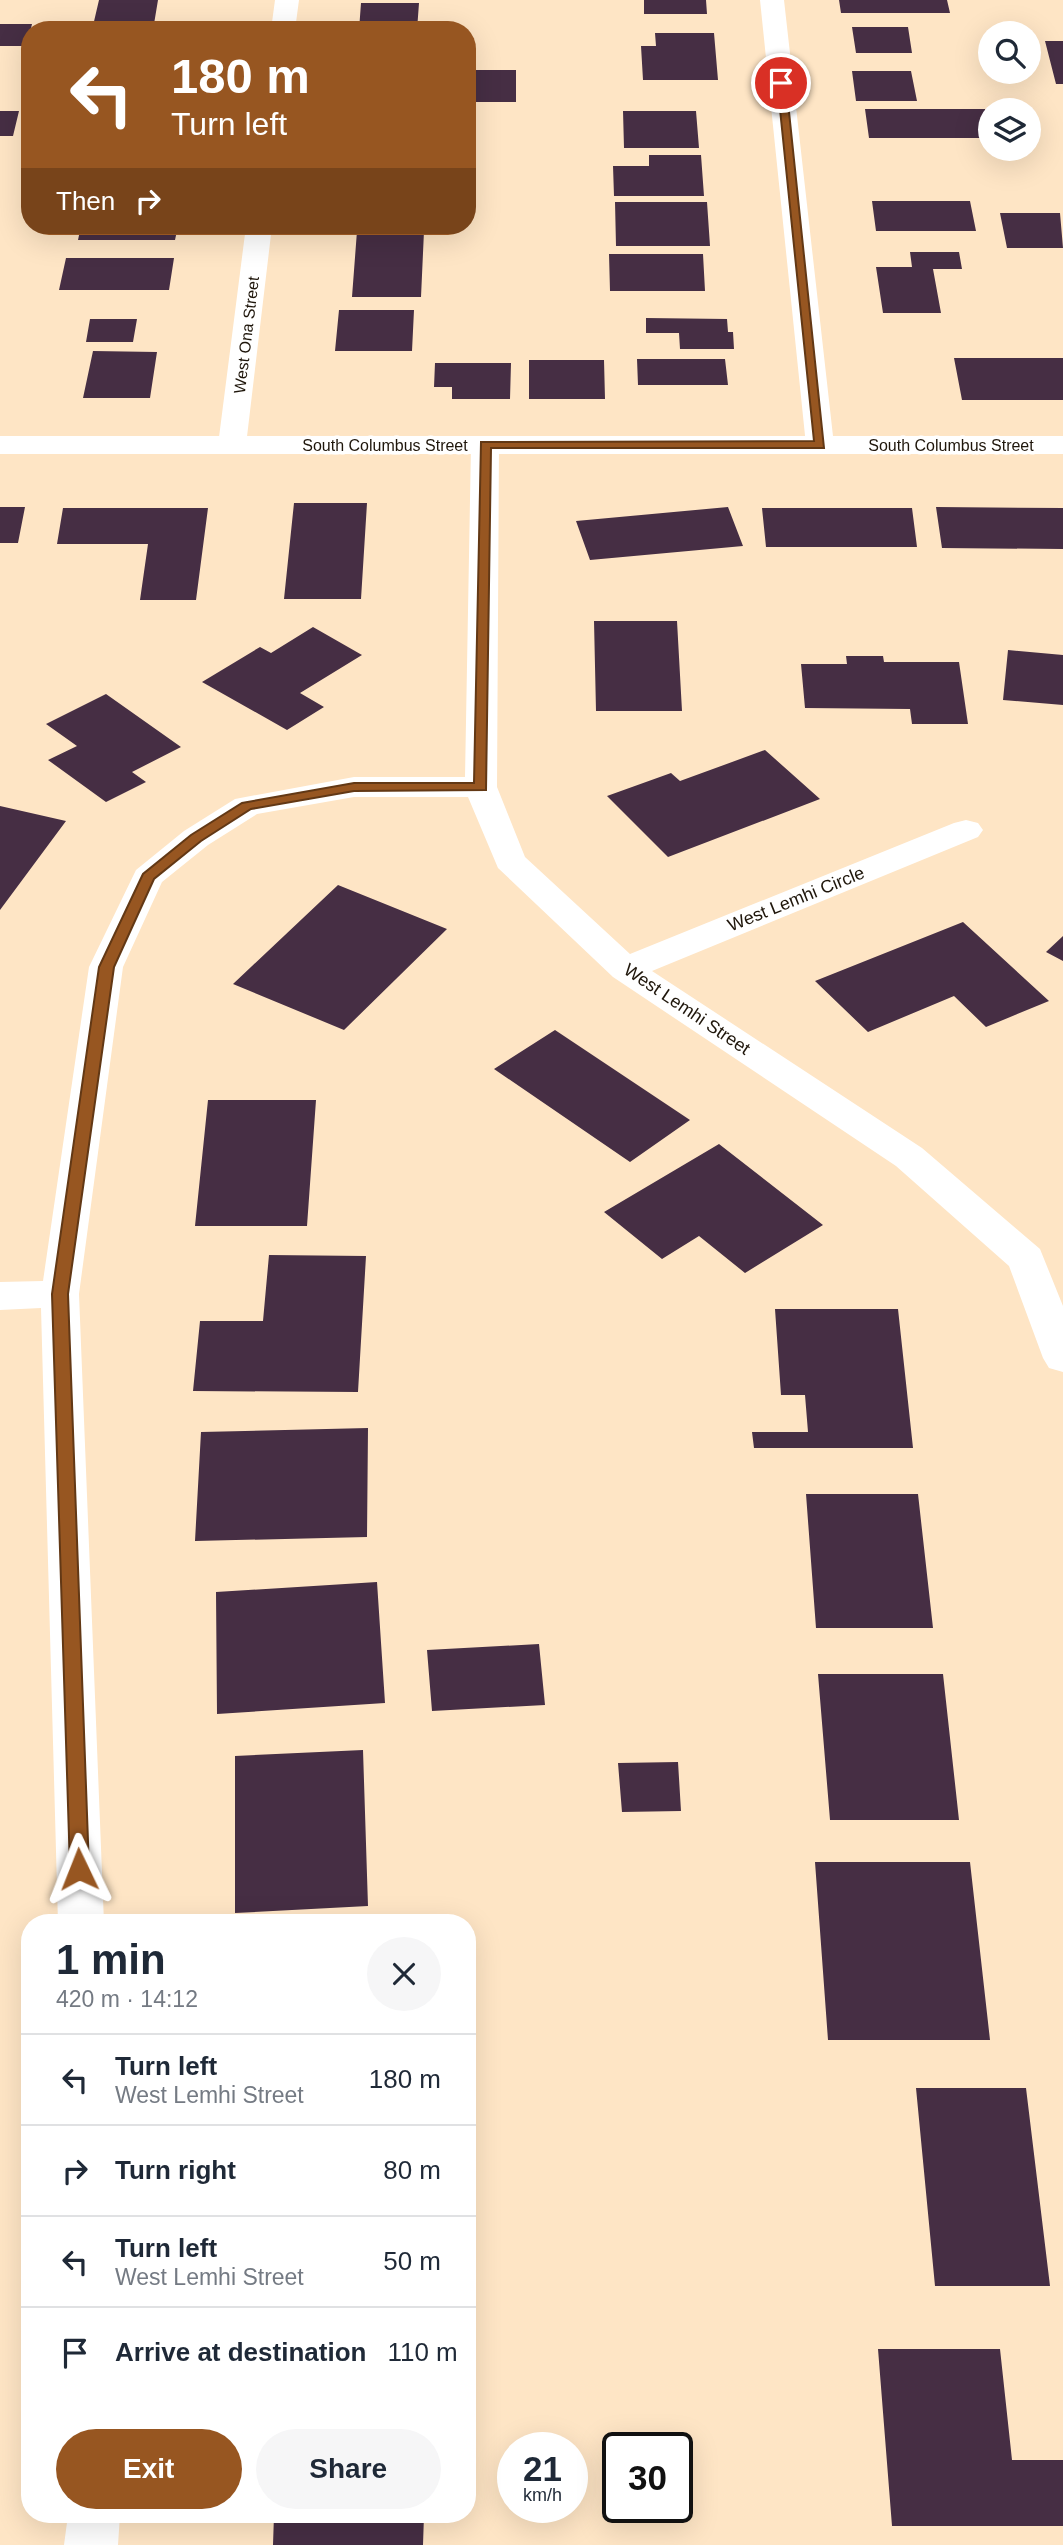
<!DOCTYPE html>
<html lang="en">
<head>
<meta charset="utf-8">
<style>
  :root { --surface:#fff; --page:#f6f6f7; --text:#1f2937; --muted:#747a83; --line:#e0e1e3; --accent:#975621 }
  body { margin:0; font-family:Helvetica,sans-serif; background:var(--page); color:var(--text); height:100vh; display:flex; flex-direction:column; font-size:26px; white-space:nowrap }
  * { box-sizing:border-box; margin:0 }
  p { font-size:23px; color:var(--muted) }
  .icon { flex:none; width:38px; height:38px; fill:none; stroke:currentColor; stroke-width:2; stroke-linecap:round; stroke-linejoin:round }
  .map { position:relative; flex:1; overflow:hidden }
  .panel { position:absolute; left:21px; top:1914px; width:455px; height:609px; display:flex; flex-direction:column; background:var(--surface); border-radius:28px; box-shadow:0 7px 28px #0002 }
  .panel>* { flex:none }
  .guide { position:absolute; left:21px; top:21px; width:455px; height:214px; border-radius:28px; box-shadow:0 7px 28px #0002; background:#975621; color:#fff; overflow:hidden }
  .tools { position:absolute; left:978px; top:21px; display:grid; gap:14px }
  .tools a { display:grid; place-items:center; width:63px; height:63px; border-radius:50%; background:var(--surface); box-shadow:0 7px 28px #0002; font-size:35px }
  .speed { position:absolute; left:497px; top:2432px; display:flex; gap:14px; font-size:35px; font-weight:700; text-align:center }
  .speed>* { display:grid; place-content:center; width:91px; height:91px; border-radius:50%; background:var(--surface); box-shadow:0 7px 28px #0002; line-height:1 }
  .speed small { font-size:18px; font-weight:400 }
  .speed .limit { border:4px solid #111; border-radius:10px; background:#fff; color:#111 }
  .pin { position:absolute; display:grid; place-items:center; width:60px; height:60px; color:#fff; margin:-30px; border:4px solid #fff; border-radius:50%; box-shadow:0 2px 7px #0007 }
  .me { position:absolute; width:77px; margin:-38px; rotate:358deg; stroke-linejoin:round; filter:drop-shadow(0 0 5px #0008) }
  .turn { display:flex; align-items:center; gap:24px; height:147px; padding:0 35px; font-size:32px }
  .turn .icon { width:91px; height:91px; stroke-width:2.5 }
  .turn b { display:block; font-size:49px; line-height:60px }
  .then { display:flex; align-items:center; height:66px; padding:0 35px; background:#0003; gap:14px; font-size:26px }
  .round { display:grid; place-items:center; flex:none; width:74px; height:74px; border-radius:37px; background:var(--page) }
  .head { display:flex; align-items:center; justify-content:space-between; height:119px; padding:0 35px }
  h1 { font-size:42px; font-weight:800; line-height:52px }
  .action { display:flex; gap:14px; margin-top:auto; padding:14px 35px }
  .action a { flex:1; height:80px; border-radius:42px; background:var(--accent); color:#fff; font-size:28px; font-weight:800; line-height:80px; text-align:center }
  .action a+a { background:var(--page); color:var(--text) }
  ul { padding:0; list-style:none }
  li { display:flex; align-items:center; gap:21px; height:91px; padding:0 35px; border-top:2px solid var(--line) }
  li div { flex:1 }
  li b { display:block; font-size:26px }
  li em { font-style:normal }
  .map>svg:first-child { display:block }
</style>
</head>
<body>
<div class="map">
<svg width="1063" height="2545" viewBox="0 0 1063 2545">
  <rect width="100%" height="100%" fill="#fee5c5"/>
  <!-- building -->
  <path fill="#462e44" d="M 99,0 L 158,0 L 153,30 L 92,30 Z
    M 644,0 L 706,0 L 707,14 L 644,14 Z
    M 839,0 L 947,0 L 950,13 L 841,13 Z
    M 361,3 L 419,3 L 417,30 L 359,30 Z
    M 0,24 L 32,24 L 27,46 L 0,46 Z
    M 852,27 L 908,27 L 912,53 L 856,53 Z
    M 655,33 L 714,33 L 718,80 L 643,80 L 641,46 L 656,46 Z
    M 1045,41 L 1063,41 L 1063,84 L 1056,84 Z
    M 467,70 L 516,70 L 516,102 L 467,102 Z
    M 852,71 L 911,71 L 917,101 L 856,101 Z
    M 865,109 L 985,109 L 990,138 L 869,138 Z
    M 0,111 L 19,111 L 13,136 L 0,136 Z
    M 623,111 L 696,111 L 699,148 L 624,148 Z
    M 649,155 L 701,155 L 704,196 L 614,196 L 613,166 L 649,166 Z
    M 872,201 L 970,201 L 976,231 L 876,231 Z
    M 615,202 L 707,202 L 710,246 L 616,246 Z
    M 1000,213 L 1060,213 L 1063,248 L 1007,248 Z
    M 81,226 L 178,226 L 175,240 L 78,240 Z
    M 357,231 L 424,231 L 421,297 L 352,297 Z
    M 910,252 L 959,252 L 962,269 L 933,269 L 941,313 L 883,313 L 876,267 L 912,267 Z
    M 609,254 L 703,254 L 705,291 L 610,291 Z
    M 66,258 L 174,258 L 169,290 L 59,290 Z
    M 339,310 L 414,310 L 412,351 L 335,351 Z
    M 646,318 L 727,319 L 728,332 L 733,332 L 734,349 L 680,349 L 679,333 L 646,333 Z
    M 90,319 L 137,319 L 133,342 L 86,342 Z
    M 93,351 L 157,352 L 150,398 L 83,398 Z
    M 954,358 L 1063,358 L 1063,400 L 962,400 Z
    M 637,359 L 725,359 L 728,385 L 638,385 Z
    M 529,360 L 604,360 L 605,399 L 529,399 Z
    M 435,363 L 511,363 L 510,399 L 452,399 L 452,387 L 434,387 Z
    M 294,503 L 367,503 L 361,599 L 284,599 Z
    M 0,507 L 25,507 L 18,543 L 0,543 Z
    M 728,507 L 743,546 L 590,560 L 576,521 Z
    M 936,507 L 1063,508 L 1063,549 L 942,548 Z
    M 63,508 L 208,508 L 196,600 L 140,600 L 148,544 L 57,544 Z
    M 762,508 L 912,508 L 917,547 L 766,547 Z
    M 594,621 L 677,621 L 682,711 L 596,711 Z
    M 313,627 L 362,655 L 300,693 L 324,707 L 287,730 L 202,682 L 260,647 L 271,653 Z
    M 1008,650 L 1063,655 L 1063,705 L 1003,700 Z
    M 846,656 L 883,656 L 884,662 L 959,662 L 968,724 L 912,724 L 910,709 L 805,708 L 801,664 L 847,664 Z
    M 106,694 L 181,747 L 132,772 L 146,782 L 106,802 L 48,760 L 77,746 L 46,724 Z
    M 765,750 L 820,799 L 668,857 L 607,796 L 671,773 L 680,781 Z
    M 0,806 L 66,821 L 0,910 Z
    M 338,885 L 447,929 L 344,1030 L 233,984 Z
    M 963,922 L 1049,1001 L 986,1027 L 954,996 L 868,1032 L 815,981 Z
    M 1063,936 L 1063,961 L 1046,952 Z
    M 555,1030 L 690,1120 L 630,1162 L 494,1069 Z
    M 208,1100 L 316,1100 L 307,1226 L 195,1226 Z
    M 719,1144 L 823,1225 L 745,1273 L 699,1236 L 662,1259 L 604,1212 Z
    M 269,1255 L 366,1256 L 358,1392 L 193,1391 L 200,1321 L 263,1321 Z
    M 775,1309 L 898,1309 L 913,1448 L 754,1448 L 752,1432 L 808,1432 L 805,1395 L 781,1395 Z
    M 368,1428 L 367,1537 L 195,1541 L 201,1432 Z
    M 806,1494 L 918,1494 L 933,1628 L 816,1628 Z
    M 377,1582 L 385,1703 L 217,1714 L 216,1592 Z
    M 539,1644 L 545,1705 L 432,1711 L 427,1650 Z
    M 818,1674 L 943,1674 L 959,1820 L 830,1820 Z
    M 363,1750 L 368,1906 L 235,1913 L 235,1756 Z
    M 678,1762 L 681,1811 L 622,1812 L 618,1763 Z
    M 815,1862 L 970,1862 L 990,2040 L 828,2040 Z
    M 916,2088 L 1026,2088 L 1050,2286 L 935,2286 Z
    M 878,2349 L 1000,2349 L 1012,2460 L 1063,2460 L 1063,2526 L 892,2526 Z
    M 274,2515 L 424,2515 L 423,2545 L 273,2545 Z"/>
  <g fill="none" stroke-linecap="round" stroke-linejoin="round">
    <!-- minor -->
    <path fill="#fff" fill-rule="evenodd" d="M 275,0 L 299,0 L 295,30 L 271,30 Z
      M 760,0 L 784,0 L 834,445 L 830,451 L 820,454 L 810,451 L 806,445 Z
      M 246,226 L 272,226 L 246,445 L 242,451 L 232,454 L 222,451 L 218,445 Z
      M 485,436 L 495,439 L 499,445 L 497,787 L 525,857 L 630,954 L 954,823 L 966,820 L 978,823 L 983,830 L 978,837 L 652,971 L 922,1148 L 1040,1249 L 1063,1306 L 1063,1372 L 1049,1368 L 1043,1358 L 1009,1266 L 896,1166 L 613,977 L 498,868 L 468,797 L 354,797 L 257,814 L 208,845 L 162,882 L 123,967 L 79,1294 L 104,1923 L 58,1923 L 41,1308 L 0,1310 L 0,1282 L 43,1281 L 89,967 L 136,870 L 184,831 L 235,799 L 354,777 L 465,777 L 471,445 L 475,439 Z
      M 68,2515 L 120,2515 L 118,2545 L 64,2545 Z"/>
    <!-- tertiary -->
    <path fill="#fff" fill-rule="evenodd" d="M 0,436 L 1063,436 L 1063,454 L 0,454 Z"/>
  </g>
  <!-- route -->
  <path fill="#975621" stroke="#623815" stroke-width="2" d="M 777,80 L 786,83 L 824,448 L 491,448 L 486,790 L 354,791 L 251,809 L 201,841 L 154,879 L 114,967 L 68,1294 L 89,1869 L 86,1874 L 79,1876 L 73,1874 L 70,1869 L 52,1294 L 99,967 L 143,874 L 191,835 L 242,803 L 354,783 L 474,783 L 481,442 L 814,441 Z"/>
  <g text-anchor="middle" stroke-width="7" stroke-linejoin="round" paint-order="stroke">
    <!-- far-street labels -->
    <g font-size="16" fill="#1f160b" stroke="#fff">
      <text transform="translate(246 335) rotate(-83)" y="6">West Ona Street</text>
      <text x="385" y="451">South Columbus Street</text>
      <text x="951" y="451">South Columbus Street</text>
    </g>
    <!-- street labels -->
    <g font-size="18" fill="#1f160b" stroke="#fff">
      <text transform="translate(796 899) rotate(-22)" y="6">West Lemhi Circle</text>
      <text transform="translate(687 1009) rotate(34)" y="6">West Lemhi Street</text>
    </g>
  </g>
</svg>
<div class="tools">
<a><svg class="icon" aria-label="search" viewBox="0 0 24 24"><circle cx="10" cy="10" r="6"/><path d="M15 15l6 6"/></svg></a>
<a><svg class="icon" aria-label="layers" viewBox="0 0 24 24"><path d="M12 4l9 5-9 5-9-5zM3 14l9 5 9-5"/></svg></a>
</div>
<div class="speed"><div>21<small>km/h</small></div><div class="limit">30</div></div>
<div class="pin" style="left:781px;top:83px;background:#d93025"><svg class="icon" aria-label="arrive" viewBox="0 0 24 24"><path d="M6 21V4h12l-3 4 3 4H6"/></svg></div>
<svg class="me" style="left:79px;top:1869px" viewBox="-20 -20 40 40"><path d="M0-17L14 15 0 8-14 15z" fill="#975621" stroke="#fff" stroke-width="4"/></svg>
<div class="guide">
<div class="turn"><svg class="icon" aria-label="left" viewBox="0 0 24 24"><path d="M17 20v-9H6M10 6l-5 5 5 5"/></svg><div><b>180 m</b>Turn left</div></div>
<div class="then">Then<svg class="icon" aria-label="right" viewBox="0 0 24 24"><path d="M7 20v-9h11M14 6l5 5-5 5"/></svg></div>
</div>
<section class="panel">
<div class="head"><div><h1>1 min</h1><p>420 m · 14:12</p></div><a class="round"><svg class="icon" aria-label="close" viewBox="0 0 24 24"><path d="M6 6l12 12M18 6L6 18"/></svg></a></div>
<ul>
<li><svg class="icon" aria-label="left" viewBox="0 0 24 24"><path d="M17 20v-9H6M10 6l-5 5 5 5"/></svg><div><b>Turn left</b><p>West Lemhi Street</p></div><em>180 m</em></li>
<li><svg class="icon" aria-label="right" viewBox="0 0 24 24"><path d="M7 20v-9h11M14 6l5 5-5 5"/></svg><div><b>Turn right</b></div><em>80 m</em></li>
<li><svg class="icon" aria-label="left" viewBox="0 0 24 24"><path d="M17 20v-9H6M10 6l-5 5 5 5"/></svg><div><b>Turn left</b><p>West Lemhi Street</p></div><em>50 m</em></li>
<li><svg class="icon" aria-label="arrive" viewBox="0 0 24 24"><path d="M6 21V4h12l-3 4 3 4H6"/></svg><div><b>Arrive at destination</b></div><em>110 m</em></li>
</ul>
<div class="action"><a>Exit</a><a>Share</a></div>
</section>
</div>
</body>
</html>
